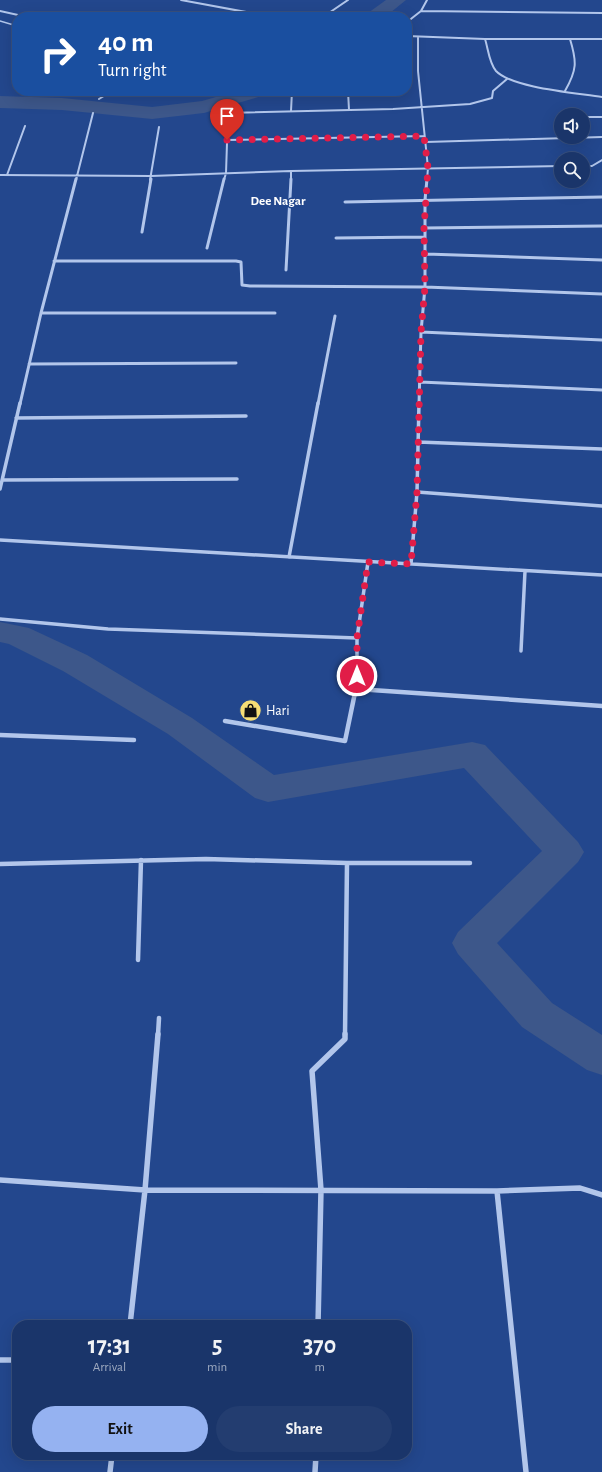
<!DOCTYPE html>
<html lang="en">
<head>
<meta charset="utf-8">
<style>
  :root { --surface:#1a356a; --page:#233d70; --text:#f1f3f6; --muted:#9fabc1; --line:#38507e; --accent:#95b2f1 }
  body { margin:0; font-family:"Alegreya Sans",sans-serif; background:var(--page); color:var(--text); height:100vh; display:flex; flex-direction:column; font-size:15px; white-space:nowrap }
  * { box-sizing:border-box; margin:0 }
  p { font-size:13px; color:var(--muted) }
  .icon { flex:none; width:22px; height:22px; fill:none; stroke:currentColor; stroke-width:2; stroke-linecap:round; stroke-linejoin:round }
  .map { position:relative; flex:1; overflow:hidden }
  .sheet { position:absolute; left:12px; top:1320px; width:400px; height:140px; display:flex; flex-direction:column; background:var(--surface); border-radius:16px; box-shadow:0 4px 16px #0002,0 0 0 1px var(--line) }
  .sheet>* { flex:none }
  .hud { position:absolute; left:12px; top:12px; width:400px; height:84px; border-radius:16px; box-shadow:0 4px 16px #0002,0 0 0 1px var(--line); background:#1a4fa0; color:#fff; overflow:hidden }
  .controls { position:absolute; left:554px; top:108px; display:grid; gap:8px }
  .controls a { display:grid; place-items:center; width:36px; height:36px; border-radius:50%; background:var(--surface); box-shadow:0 4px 16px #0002,0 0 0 1px var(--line); font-size:20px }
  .pin { position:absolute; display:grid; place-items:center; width:34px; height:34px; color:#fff; margin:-41px -17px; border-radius:50% 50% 50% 0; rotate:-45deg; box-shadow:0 0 4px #0007 }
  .pin .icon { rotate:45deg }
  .me { position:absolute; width:44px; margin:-22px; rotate:0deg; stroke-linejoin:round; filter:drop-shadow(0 0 3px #0008) }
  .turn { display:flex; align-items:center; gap:14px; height:84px; padding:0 20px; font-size:18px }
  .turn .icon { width:52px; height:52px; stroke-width:2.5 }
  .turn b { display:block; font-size:28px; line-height:34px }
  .eta { display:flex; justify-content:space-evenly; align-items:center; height:68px; text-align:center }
  .eta b { font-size:24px; font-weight:700; line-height:28px }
  .cta { display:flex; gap:8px; margin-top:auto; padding:8px 20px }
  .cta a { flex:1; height:46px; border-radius:24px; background:var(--accent); color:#111; font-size:16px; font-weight:700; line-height:46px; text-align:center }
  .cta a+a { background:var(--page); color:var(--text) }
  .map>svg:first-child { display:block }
</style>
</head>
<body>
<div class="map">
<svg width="602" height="1472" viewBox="0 0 602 1472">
  <rect width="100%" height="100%" fill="#23478d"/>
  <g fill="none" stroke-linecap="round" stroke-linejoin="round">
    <!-- canal -->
    <path fill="#3d578a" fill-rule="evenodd" d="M 386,0 L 406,0 L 385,17 L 365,17 L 368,13 Z
      M 237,91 L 268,91 L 265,95 L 204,113 L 152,119 L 62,110 L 0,108 L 0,96 L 62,98 L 152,107 L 202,101 Z
      M 0,622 L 29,628 L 87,655 L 192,718 L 274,775 L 472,742 L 485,745 L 578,842 L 584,852 L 578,862 L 497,943 L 552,1003 L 602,1035 L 602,1075 L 587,1070 L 522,1027 L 458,954 L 452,943 L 458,932 L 542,851 L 464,768 L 268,802 L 255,798 L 168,734 L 63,671 L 9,644 L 0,642 Z"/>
    <!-- lane -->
    <path stroke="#b2c6eb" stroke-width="1.5" d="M 0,21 L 17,26"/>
    <!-- street-far4 -->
    <path stroke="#b2c6eb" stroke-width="2" d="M 181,0 L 273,17
      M 0,11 L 27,17
      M 421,11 L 602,13
      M 232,17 L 241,12
      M 323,17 L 348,0
      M 407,22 L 421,11 L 427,0
      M 407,36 L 485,39 L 602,39
      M 418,37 L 418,71 L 428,168 L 427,180
      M 485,39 C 488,48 489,63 496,71 C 512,88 578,93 602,97
      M 165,91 L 193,96
      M 348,91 L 349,110
      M 565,91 C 577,70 577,62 570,39
      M 99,99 L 112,91
      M 291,111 L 292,91
      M 583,117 L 602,117
      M 227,140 L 424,136
      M 426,142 L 602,137
      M 583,166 L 592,166 L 602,160
      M 0,175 L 151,176 L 291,171 L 561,166
      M 7,175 L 25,126
      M 76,180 L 93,113
      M 150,180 L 159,127
      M 224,180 L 226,173 L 228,113 L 393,109 L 470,104 L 492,98 L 493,91 L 507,79
      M 291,180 L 291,171"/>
    <!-- street-far3 -->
    <path stroke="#b2c6eb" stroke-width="3" d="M 345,202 L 602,197
      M 424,228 L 602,226
      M 142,232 L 151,179
      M 336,238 L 425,237
      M 207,248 L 224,179
      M 426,254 L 602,260
      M 54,261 L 236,261 L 241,262 L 242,285 L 250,286 L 425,287 L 602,294
      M 286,270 L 291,179
      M 41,313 L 275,313
      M 421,332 L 602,340
      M 29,364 L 236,363
      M 420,382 L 602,390
      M 20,404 L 41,313 L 76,179
      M 318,404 L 335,316
      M 419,404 L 421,332 L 425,287 L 425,200 L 427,179"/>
    <!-- street-far2 -->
    <path stroke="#b2c6eb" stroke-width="3.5" d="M 16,418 L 246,416
      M 418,442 L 602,449
      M 3,480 L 237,479
      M 0,489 L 20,403
      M 417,492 L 602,506
      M 0,540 L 602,575
      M 289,557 L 318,403
      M 411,564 L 417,492 L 419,403
      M 0,619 L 108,629 L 357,638
      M 521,651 L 525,571
      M 357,684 L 357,638 L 368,562"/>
    <!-- street-far1 -->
    <path stroke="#b2c6eb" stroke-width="4.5" d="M 357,689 L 602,706
      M 225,721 L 345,741 L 357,683
      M 0,735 L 134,740
      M 0,864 L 206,859 L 347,863 L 470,863
      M 138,960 L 141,860
      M 158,1035 L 159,1018
      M 345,1035 L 347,863"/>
    <!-- street -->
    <path stroke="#b2c6eb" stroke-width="5.5" d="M 0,1180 L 145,1190 L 497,1191 L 580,1188 L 602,1195
      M 497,1191 L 526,1472
      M 130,1325 L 145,1190 L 158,1034
      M 318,1325 L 321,1190 L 312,1071 L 345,1039 L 345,1034
      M 0,1360 L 17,1360
      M 110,1472 L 112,1455
      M 315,1472 L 316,1455"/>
  </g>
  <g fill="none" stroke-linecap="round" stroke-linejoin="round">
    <!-- route -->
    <path stroke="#e11d48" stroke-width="7" stroke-dasharray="0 12.6" d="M 227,140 L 424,136 L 428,168 L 424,228 L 425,287 L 421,332 L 417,492 L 411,564 L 368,562 L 357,638 L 357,676"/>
  </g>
  <!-- icons -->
  <defs>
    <symbol id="shop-disc" viewBox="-11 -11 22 22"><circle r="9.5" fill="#f6de75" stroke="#23478d"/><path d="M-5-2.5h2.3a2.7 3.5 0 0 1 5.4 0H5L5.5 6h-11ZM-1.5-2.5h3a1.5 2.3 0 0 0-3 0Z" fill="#111"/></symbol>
  </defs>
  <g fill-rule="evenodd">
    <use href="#shop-disc" x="238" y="698" width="25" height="25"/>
  </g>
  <g text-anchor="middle" stroke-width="3" stroke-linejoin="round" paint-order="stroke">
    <!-- far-neighbourhood labels -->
    <g font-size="13" font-weight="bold" fill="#fff" stroke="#23478d">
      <text x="278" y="205">Dee Nagar</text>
    </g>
    <!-- poi labels -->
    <g font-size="14" fill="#fff" stroke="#23478d" text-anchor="start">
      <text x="266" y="715">Hari</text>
    </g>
  </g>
</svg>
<div class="controls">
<a><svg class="icon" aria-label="sound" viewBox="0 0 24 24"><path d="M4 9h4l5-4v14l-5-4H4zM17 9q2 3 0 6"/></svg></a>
<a><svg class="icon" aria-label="search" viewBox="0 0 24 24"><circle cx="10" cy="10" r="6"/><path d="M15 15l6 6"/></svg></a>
</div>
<div class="pin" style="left:227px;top:140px;background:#d93025"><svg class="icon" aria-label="arrive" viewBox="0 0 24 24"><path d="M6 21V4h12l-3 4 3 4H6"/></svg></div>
<svg class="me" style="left:357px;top:676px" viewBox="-20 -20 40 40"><circle r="17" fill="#e11d48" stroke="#fff" stroke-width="3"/><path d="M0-11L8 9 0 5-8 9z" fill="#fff"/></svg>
<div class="hud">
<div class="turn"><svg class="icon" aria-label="right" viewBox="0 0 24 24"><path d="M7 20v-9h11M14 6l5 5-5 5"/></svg><div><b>40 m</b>Turn right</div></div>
</div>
<section class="sheet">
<div class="eta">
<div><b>17:31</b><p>Arrival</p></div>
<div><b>5</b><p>min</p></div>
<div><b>370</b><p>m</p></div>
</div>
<div class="cta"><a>Exit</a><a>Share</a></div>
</section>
</div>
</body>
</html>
